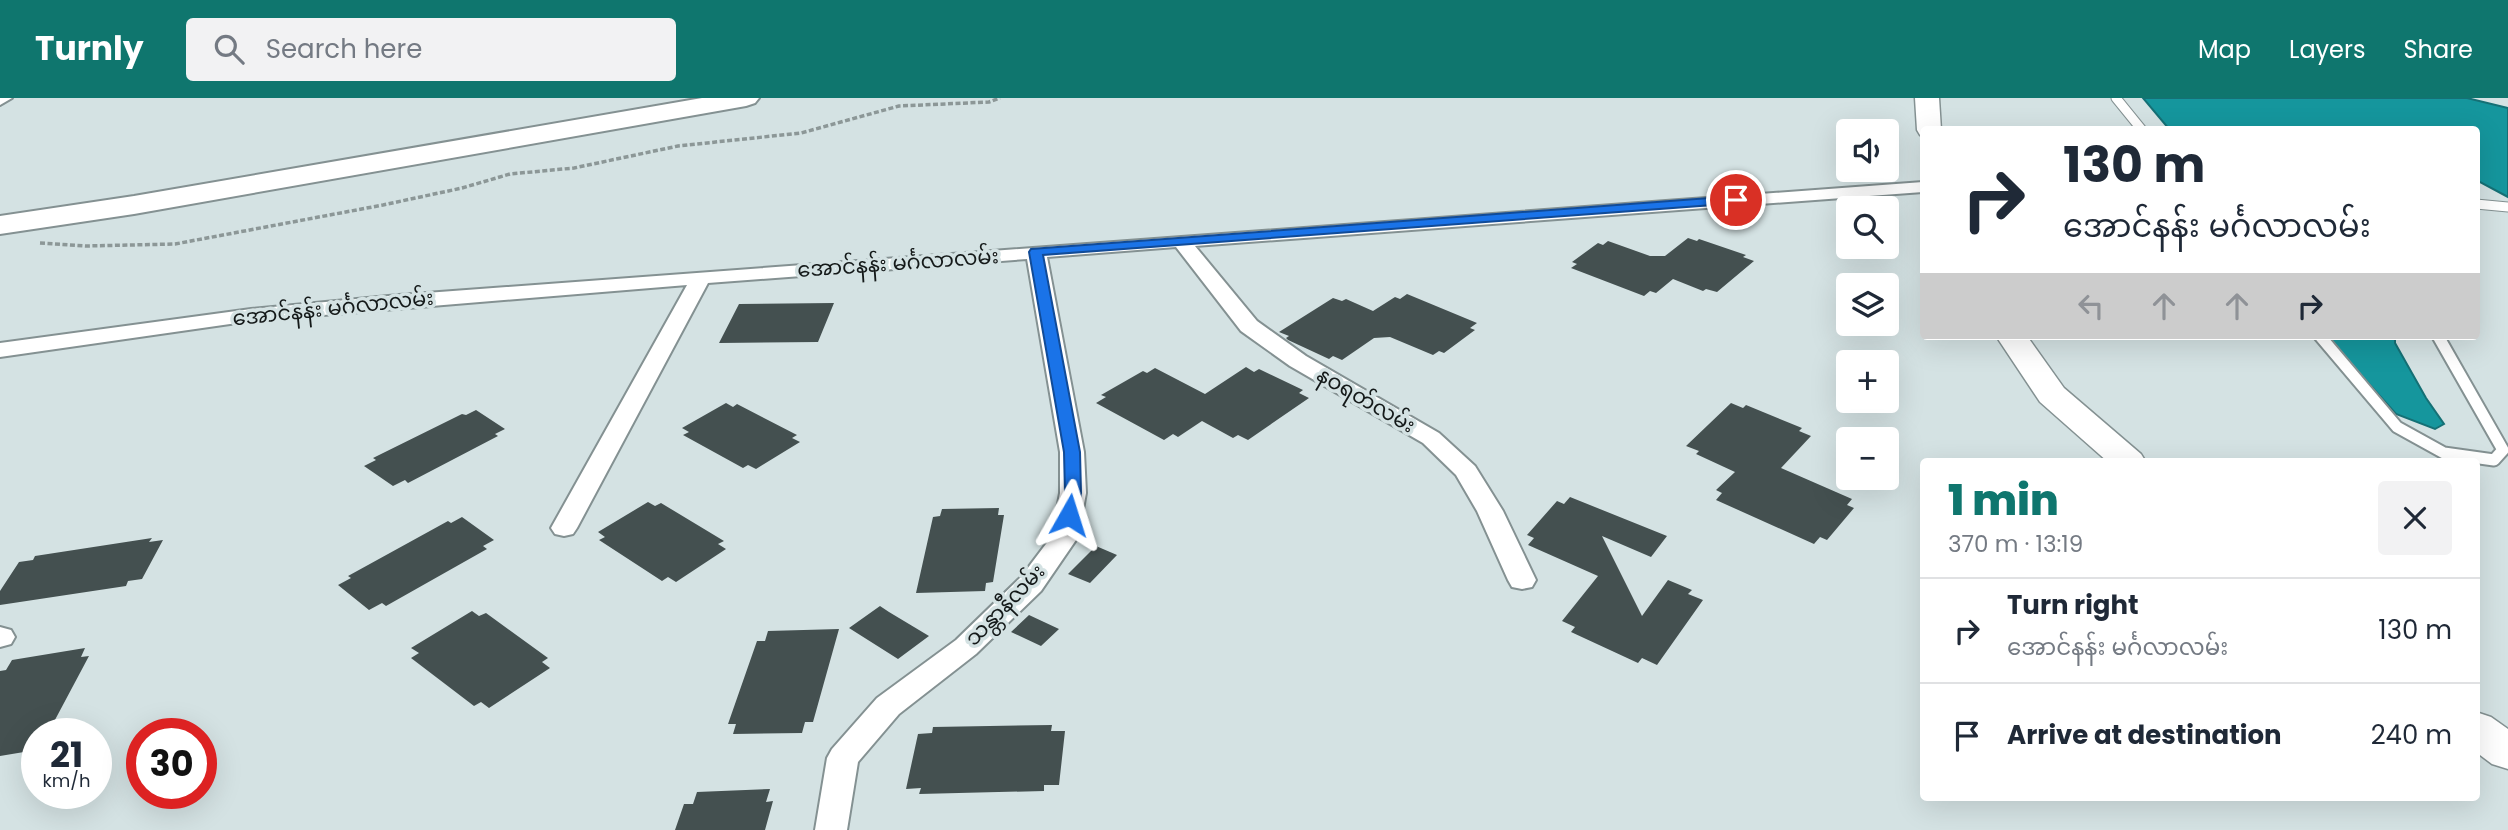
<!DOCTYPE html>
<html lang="en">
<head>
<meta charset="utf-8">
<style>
  :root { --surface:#fff; --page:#f2f2f3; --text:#1f2937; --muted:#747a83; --line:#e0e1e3; --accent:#0f766e }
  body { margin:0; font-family:Poppins,"Noto Sans Myanmar",sans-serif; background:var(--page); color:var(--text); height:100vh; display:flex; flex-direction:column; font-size:26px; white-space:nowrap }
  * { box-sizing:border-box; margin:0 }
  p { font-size:23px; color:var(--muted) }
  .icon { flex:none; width:38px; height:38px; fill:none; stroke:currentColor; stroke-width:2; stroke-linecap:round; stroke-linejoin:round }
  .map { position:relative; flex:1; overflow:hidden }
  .drawer { position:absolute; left:1920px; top:360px; width:560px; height:343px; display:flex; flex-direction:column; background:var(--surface); border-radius:7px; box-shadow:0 7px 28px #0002 }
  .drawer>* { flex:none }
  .banner { position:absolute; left:1920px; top:28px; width:560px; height:214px; border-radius:7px; box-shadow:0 7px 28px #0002; background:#fff; color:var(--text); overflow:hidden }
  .controls { position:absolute; left:1836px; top:21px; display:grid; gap:14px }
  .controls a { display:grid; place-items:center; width:63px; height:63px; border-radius:7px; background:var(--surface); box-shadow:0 7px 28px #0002; font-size:35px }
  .speed { position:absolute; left:21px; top:620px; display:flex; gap:14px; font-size:35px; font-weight:700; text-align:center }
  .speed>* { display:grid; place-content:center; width:91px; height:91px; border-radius:50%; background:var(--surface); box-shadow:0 7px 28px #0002; line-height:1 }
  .speed small { font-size:18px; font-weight:400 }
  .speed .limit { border:10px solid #d22; background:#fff; color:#111 }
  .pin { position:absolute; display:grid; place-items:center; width:60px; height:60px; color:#fff; margin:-30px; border:4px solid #fff; border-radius:50%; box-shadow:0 2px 7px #0007 }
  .me { position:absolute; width:77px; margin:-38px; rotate:6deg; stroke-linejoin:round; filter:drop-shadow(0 0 5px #0008) }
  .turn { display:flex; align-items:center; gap:24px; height:147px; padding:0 28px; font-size:32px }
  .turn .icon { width:91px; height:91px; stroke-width:2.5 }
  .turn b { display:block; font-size:49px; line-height:60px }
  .lanes { display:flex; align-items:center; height:66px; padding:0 28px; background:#0003; justify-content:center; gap:35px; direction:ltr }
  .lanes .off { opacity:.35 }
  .round { display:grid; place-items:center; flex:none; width:74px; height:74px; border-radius:7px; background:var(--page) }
  .overview { display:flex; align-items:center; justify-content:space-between; height:119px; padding:0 28px }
  h1 { font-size:42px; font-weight:800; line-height:52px; color:var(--accent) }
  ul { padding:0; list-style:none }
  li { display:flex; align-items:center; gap:21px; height:105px; padding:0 28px; border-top:2px solid var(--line) }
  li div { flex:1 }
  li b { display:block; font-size:26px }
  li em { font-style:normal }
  header { display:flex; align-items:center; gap:42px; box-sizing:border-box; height:98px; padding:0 35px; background:var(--accent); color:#fff }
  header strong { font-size:33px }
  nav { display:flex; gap:38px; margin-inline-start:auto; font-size:24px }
  .search { width:490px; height:63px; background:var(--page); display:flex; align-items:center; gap:18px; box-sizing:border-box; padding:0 24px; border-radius:7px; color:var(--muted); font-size:26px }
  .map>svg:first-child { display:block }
</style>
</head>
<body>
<header>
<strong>Turnly</strong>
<div class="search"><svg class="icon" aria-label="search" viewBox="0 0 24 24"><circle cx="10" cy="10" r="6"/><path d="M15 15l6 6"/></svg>Search here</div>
<nav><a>Map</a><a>Layers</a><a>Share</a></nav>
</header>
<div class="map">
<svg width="2508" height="732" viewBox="0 0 2508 732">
  <rect width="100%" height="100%" fill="#d4e2e3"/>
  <!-- water -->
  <path fill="#15969d" stroke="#157075" stroke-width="2" d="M 2143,0 L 2467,0 L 2508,10 L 2508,99 L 2476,82 L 2476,32 L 2169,31 Z
    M 2326,238 L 2395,238 L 2395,245 L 2426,300 L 2444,326 L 2435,331 L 2396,316 Z"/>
  <!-- building -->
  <path fill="#445050" d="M 1688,140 L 1697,143 L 1699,141 L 1746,157 L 1743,159 L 1754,163 L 1717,194 L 1706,191 L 1703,193 L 1673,181 L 1656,195 L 1650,193 L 1644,198 L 1571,170 L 1577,166 L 1572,164 L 1598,145 L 1603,147 L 1608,143 L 1650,158 L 1665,158 Z
    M 1407,196 L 1477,225 L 1470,230 L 1475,232 L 1444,255 L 1439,253 L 1433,257 L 1390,239 L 1374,240 L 1342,262 L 1333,258 L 1329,261 L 1288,242 L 1286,240 L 1289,238 L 1279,234 L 1333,200 L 1342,203 L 1346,201 L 1373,213 L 1395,199 L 1400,201 Z
    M 834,205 L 818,244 L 719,245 L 739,206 Z
    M 1246,269 L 1254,274 L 1259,271 L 1303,292 L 1299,295 L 1309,300 L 1248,342 L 1238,337 L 1233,340 L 1202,323 L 1178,339 L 1173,336 L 1164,342 L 1096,305 L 1106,299 L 1101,297 L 1143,273 L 1147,275 L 1155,270 L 1205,296 Z
    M 726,305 L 733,309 L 737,306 L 797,337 L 792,340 L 800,344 L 756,371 L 748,367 L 743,370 L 683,337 L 689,334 L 682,330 Z
    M 1731,305 L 1743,310 L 1746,307 L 1802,330 L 1799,333 L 1811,338 L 1781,370 L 1852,401 L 1847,407 L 1854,410 L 1827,442 L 1820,439 L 1814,446 L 1716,402 L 1722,395 L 1716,392 L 1735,374 L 1696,356 L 1699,353 L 1686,348 Z
    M 476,312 L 505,331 L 495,336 L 498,338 L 408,385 L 405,382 L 393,388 L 364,368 L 376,362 L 373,360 L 462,316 L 466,317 Z
    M 1570,399 L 1667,438 L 1651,459 L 1602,438 L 1642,518 L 1668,482 L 1692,492 L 1688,496 L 1703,502 L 1657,567 L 1642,560 L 1638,565 L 1571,534 L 1575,529 L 1562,523 L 1598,478 L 1528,447 L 1534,440 L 1527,437 L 1557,403 L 1564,406 Z
    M 648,404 L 655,408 L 661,405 L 724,443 L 718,446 L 726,451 L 676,484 L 668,479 L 662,483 L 599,442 L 605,439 L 598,434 Z
    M 999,410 L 998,417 L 1004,417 L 993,484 L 986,485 L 985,493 L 916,495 L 933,419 L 940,418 L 942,411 Z
    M 462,419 L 494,442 L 483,448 L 487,451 L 386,508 L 382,505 L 369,512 L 338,487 L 351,480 L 348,478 L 448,423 L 451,425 Z
    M 152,440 L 149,444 L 163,442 L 142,481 L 128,483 L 126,488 L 0,507 L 0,493 L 19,464 L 33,462 L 35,458 Z
    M 1096,448 L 1117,457 L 1090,485 L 1068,476 Z
    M 880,508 L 889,514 L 929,538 L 898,561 L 849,530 Z
    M 472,513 L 479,518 L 486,515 L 548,560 L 542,564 L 550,570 L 489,610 L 481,604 L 474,608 L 411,560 L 419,555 L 411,550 Z
    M 1029,517 L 1059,531 L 1041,548 L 1011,534 Z
    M 839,531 L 813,624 L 805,624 L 802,635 L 733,636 L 736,626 L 728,626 L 757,543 L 765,543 L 768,533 Z
    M 85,550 L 81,559 L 89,558 L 48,635 L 37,635 L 30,653 L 0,658 L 0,573 L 6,572 L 12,562 Z
    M 1052,627 L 1051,633 L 1065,633 L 1059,687 L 1044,687 L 1044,693 L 919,696 L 921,690 L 906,691 L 918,636 L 932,635 L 933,629 Z
    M 770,691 L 766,704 L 773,703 L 765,732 L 675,732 L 684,706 L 693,706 L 697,694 Z"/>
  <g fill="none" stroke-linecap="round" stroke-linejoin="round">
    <defs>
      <path id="lane-far1" d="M 2116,0 L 2142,32
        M 2476,106 L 2508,109"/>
      <path id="lane" d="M 2320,238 L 2397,329 L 2444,355 L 2494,362 L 2503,352 L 2438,238"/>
      <path id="street" d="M 0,0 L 12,0 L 0,7 Z
        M 1923,84 L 1923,94 L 1195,148 L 1257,223 L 1306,258 L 1439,335 L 1475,368 L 1503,413 L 1536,482 L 1532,489 L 1522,491 L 1512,489 L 1508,482 L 1477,413 L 1456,377 L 1423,345 L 1290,268 L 1241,233 L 1176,149 L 1047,159 L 1084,354 L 1086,395 L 1078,439 L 1041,493 L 976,556 L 899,616 L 858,664 L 847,732 L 815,732 L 827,660 L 832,651 L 877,600 L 956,542 L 1021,479 L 1052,438 L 1060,395 L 1060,354 L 1027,161 L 708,185 L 577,430 L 573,436 L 564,438 L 555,436 L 551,430 L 687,187 L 251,223 L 0,259 L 0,245 L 251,211 L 399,197 Z
        M 0,529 L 11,532 L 15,539 L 11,546 L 0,549 Z"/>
      <path id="secondary" d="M 1915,0 L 1939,0 L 1941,32 L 1923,32 L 1923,38 L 1920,37 L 1917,32 Z
        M 1996,238 L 2027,238 L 2064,290 L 2141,356 L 2146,364 L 2108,364 L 2040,304 Z
        M 2476,614 L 2491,619 L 2508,631 L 2508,671 L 2492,666 L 2476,654 Z"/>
      <path id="highway" d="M 702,0 L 759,0 L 755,5 L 746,8 L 134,116 L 0,136 L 0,118 L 134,98 Z"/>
    </defs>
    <!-- lane-far1 casing -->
    <use href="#lane-far1" stroke="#849192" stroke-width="11"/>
    <!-- lane casing -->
    <use href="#lane" stroke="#849192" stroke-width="15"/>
    <!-- street casing -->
    <use href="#street" stroke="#849192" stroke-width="4"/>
    <!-- secondary casing -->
    <use href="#secondary" stroke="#849192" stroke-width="3"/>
    <!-- highway casing -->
    <use href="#highway" stroke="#849192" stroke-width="4"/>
    <!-- path -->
    <path stroke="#8c9797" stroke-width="3.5" stroke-dasharray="5 2.5" stroke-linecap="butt" d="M 40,145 L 86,148 L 175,146 L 383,107 L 462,90 L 510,76 L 574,70 L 678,48 L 801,35 L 899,8 L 989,4 L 1000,0"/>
    <!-- lane-far1 -->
    <use href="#lane-far1" stroke="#fff" stroke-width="9"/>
    <!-- lane -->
    <use href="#lane" stroke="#fff" stroke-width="11"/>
    <!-- street -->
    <use href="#street" fill="#fff" fill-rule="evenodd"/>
    <!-- secondary -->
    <use href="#secondary" fill="#fff" fill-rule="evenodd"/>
    <!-- highway -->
    <use href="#highway" fill="#fff" fill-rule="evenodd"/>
  </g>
  <!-- route -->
  <path fill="#1a73e8" stroke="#114b97" stroke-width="2" d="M 1736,98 L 1740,99 L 1740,105 L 1043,157 L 1080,354 L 1081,395 L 1077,417 L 1069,423 L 1061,417 L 1065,395 L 1064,354 L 1029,154 L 1031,151 Z"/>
  <g text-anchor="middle" stroke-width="7" stroke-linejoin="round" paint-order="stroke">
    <!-- street labels -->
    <g font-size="21" fill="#141919" stroke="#d4e2e3">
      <text transform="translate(898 165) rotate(-4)" y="7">အောင်နန်း မင်္ဂလာလမ်း</text>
      <text transform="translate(333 210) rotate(-6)" y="7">အောင်နန်း မင်္ဂလာလမ်း</text>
      <text transform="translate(1366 302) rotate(30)" y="7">နဝရတ်လမ်း</text>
      <text transform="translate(1005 507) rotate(-46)" y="7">သန္တာနီလမ်း</text>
    </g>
  </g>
</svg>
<div class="controls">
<a><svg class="icon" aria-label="sound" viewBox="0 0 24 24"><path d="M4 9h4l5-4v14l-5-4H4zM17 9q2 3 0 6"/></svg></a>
<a><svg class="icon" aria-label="search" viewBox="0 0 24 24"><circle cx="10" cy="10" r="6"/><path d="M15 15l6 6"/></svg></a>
<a><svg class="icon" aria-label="layers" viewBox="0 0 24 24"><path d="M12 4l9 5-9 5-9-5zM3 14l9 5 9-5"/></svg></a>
<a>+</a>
<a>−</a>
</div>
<div class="speed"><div>21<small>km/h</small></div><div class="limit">30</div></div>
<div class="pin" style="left:1736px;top:102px;background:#d93025"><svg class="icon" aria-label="arrive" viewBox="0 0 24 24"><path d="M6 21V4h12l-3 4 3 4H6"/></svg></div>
<svg class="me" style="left:1069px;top:417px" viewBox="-20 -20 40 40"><path d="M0-17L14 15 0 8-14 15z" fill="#1a73e8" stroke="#fff" stroke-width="4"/></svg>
<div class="banner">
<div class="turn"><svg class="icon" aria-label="right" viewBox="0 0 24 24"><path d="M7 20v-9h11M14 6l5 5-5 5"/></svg><div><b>130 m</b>အောင်နန်း မင်္ဂလာလမ်း</div></div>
<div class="lanes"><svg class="icon off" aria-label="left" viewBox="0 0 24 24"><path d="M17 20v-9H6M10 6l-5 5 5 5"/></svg><svg class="icon off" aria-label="ahead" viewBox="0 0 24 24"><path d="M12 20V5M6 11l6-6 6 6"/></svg><svg class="icon off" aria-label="ahead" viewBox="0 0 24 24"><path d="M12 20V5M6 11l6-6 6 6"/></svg><svg class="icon" aria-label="right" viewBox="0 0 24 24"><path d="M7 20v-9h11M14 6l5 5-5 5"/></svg></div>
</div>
<section class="drawer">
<div class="overview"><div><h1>1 min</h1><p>370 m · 13:19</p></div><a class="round"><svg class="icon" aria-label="close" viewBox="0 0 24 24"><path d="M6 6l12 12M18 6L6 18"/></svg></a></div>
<ul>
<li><svg class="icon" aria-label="right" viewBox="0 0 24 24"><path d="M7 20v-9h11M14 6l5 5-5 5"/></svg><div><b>Turn right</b><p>အောင်နန်း မင်္ဂလာလမ်း</p></div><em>130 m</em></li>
<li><svg class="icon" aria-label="arrive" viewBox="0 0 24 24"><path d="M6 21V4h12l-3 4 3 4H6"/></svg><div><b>Arrive at destination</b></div><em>240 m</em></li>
</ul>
</section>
</div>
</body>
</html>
